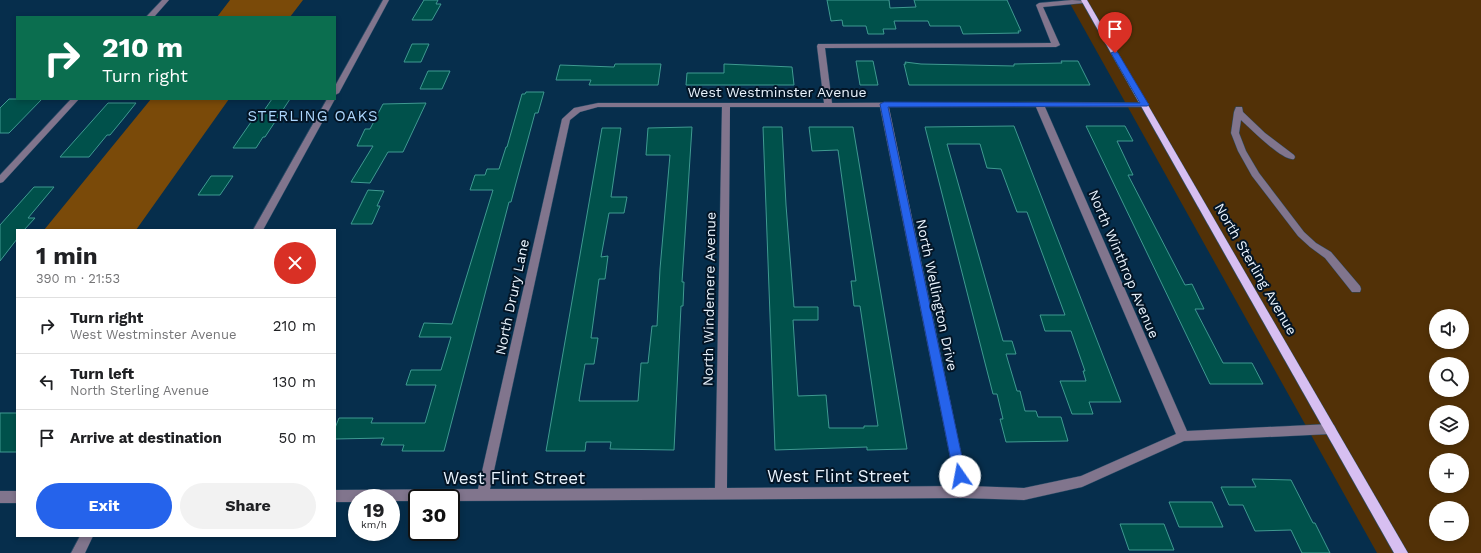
<!DOCTYPE html>
<html lang="en">
<head>
<meta charset="utf-8">
<style>
  :root { --surface:#fff; --page:#f2f2f2; --text:#202124; --muted:#757577; --line:#e0e0e0; --accent:#2563eb }
  body { margin:0; font-family:"Work Sans",sans-serif; background:var(--page); color:var(--text); height:100vh; display:flex; flex-direction:column; font-size:15px; white-space:nowrap }
  * { box-sizing:border-box; margin:0 }
  p { font-size:13px; color:var(--muted) }
  .icon { flex:none; width:22px; height:22px; fill:none; stroke:currentColor; stroke-width:2; stroke-linecap:round; stroke-linejoin:round }
  .map { position:relative; flex:1; overflow:hidden }
  .side { position:absolute; left:16px; top:229px; width:320px; height:308px; display:flex; flex-direction:column; background:var(--surface); border-radius:0px; box-shadow:0 2px 6px #0003 }
  .side>* { flex:none }
  .top-card { position:absolute; left:16px; top:16px; width:320px; height:84px; border-radius:0px; box-shadow:0 2px 6px #0003; background:#0b6e4f; color:#fff; overflow:hidden }
  .fabs { position:absolute; left:1429px; top:309px; display:grid; gap:8px }
  .fabs a { display:grid; place-items:center; width:40px; height:40px; border-radius:50%; background:var(--surface); box-shadow:0 2px 6px #0003; font-size:20px }
  .speed { position:absolute; left:348px; top:489px; display:flex; gap:8px; font-size:20px; font-weight:700; text-align:center }
  .speed>* { display:grid; place-content:center; width:52px; height:52px; border-radius:50%; background:var(--surface); box-shadow:0 2px 6px #0003; line-height:1 }
  .speed small { font-size:10px; font-weight:400 }
  .speed .limit { border:2px solid #111; border-radius:6px; background:#fff; color:#111 }
  .pin { position:absolute; display:grid; place-items:center; width:34px; height:34px; color:#fff; margin:-41px -17px; border-radius:50% 50% 50% 0; rotate:-45deg; box-shadow:0 0 4px #0007 }
  .pin .icon { rotate:45deg }
  .me { position:absolute; width:44px; margin:-22px; rotate:348deg; stroke-linejoin:round; filter:drop-shadow(0 0 3px #0008) }
  .turn { display:flex; align-items:center; gap:14px; height:84px; padding:0 20px; font-size:18px }
  .turn .icon { width:52px; height:52px; stroke-width:2.5 }
  .turn b { display:block; font-size:28px; line-height:34px }
  .round { display:grid; place-items:center; flex:none; width:42px; height:42px; border-radius:21px; background:var(--page) }
  .headline { display:flex; align-items:center; justify-content:space-between; height:68px; padding:0 20px }
  h1 { font-size:24px; font-weight:700; line-height:30px }
  .action { display:flex; gap:8px; margin-top:auto; padding:8px 20px }
  .action a { flex:1; height:46px; border-radius:24px; background:var(--accent); color:#fff; font-size:16px; font-weight:700; line-height:46px; text-align:center }
  .action a+a { background:var(--page); color:var(--text) }
  ul { padding:0; list-style:none }
  li { display:flex; align-items:center; gap:12px; height:56px; padding:0 20px; border-top:1px solid var(--line) }
  li div { flex:1 }
  li b { display:block; font-size:15px }
  li em { font-style:normal }
  .map>svg:first-child { display:block }
</style>
</head>
<body>
<div class="map">
<svg width="1481" height="553" viewBox="0 0 1481 553">
  <rect width="100%" height="100%" fill="#062e4c"/>
  <!-- green -->
  <path fill="#523107" fill-rule="evenodd" d="M 1068,0 L 1481,0 L 1481,553 L 1377,553 ZM 1436,316 L 1462,316 L 1462,342 L 1436,342 ZM 1436,364 L 1462,364 L 1462,390 L 1436,390 ZM 1436,412 L 1462,412 L 1462,438 L 1436,438 ZM 1436,460 L 1462,460 L 1462,486 L 1436,486 ZM 1436,508 L 1462,508 L 1462,534 L 1436,534 Z"/>
  <!-- forest -->
  <path fill="#7a4a09" d="M 230,0 L 303,0 L 290,17 L 217,17 Z
    M 151,99 L 229,99 L 136,230 L 44,230 Z"/>
  <!-- building -->
  <path fill="#00514b" stroke="#3f9a91" d="M 424,0 L 438,0 L 436,4 L 441,4 L 432,20 L 412,20 Z
    M 827,0 L 889,0 L 890,8 L 916,7 L 914,0 L 1007,0 L 1021,31 L 1018,31 L 1019,33 L 963,34 L 960,26 L 930,26 L 928,21 L 894,21 L 896,29 L 883,29 L 884,34 L 868,34 L 866,26 L 843,26 L 842,20 L 831,21 Z
    M 412,44 L 429,44 L 421,62 L 404,62 Z
    M 856,61 L 873,61 L 878,85 L 860,85 Z
    M 1061,61 L 1078,61 L 1090,85 L 909,85 L 904,64 L 906,64 L 905,62 L 921,64 L 1014,66 L 1014,64 L 1062,63 Z
    M 615,64 L 661,64 L 658,85 L 589,85 L 591,80 L 556,80 L 560,65 L 614,67 Z
    M 724,64 L 792,67 L 794,85 L 686,85 L 687,73 L 724,73 Z
    M 428,71 L 450,71 L 442,89 L 420,89 Z
    M 526,92 L 544,92 L 538,113 L 535,113 L 516,183 L 511,202 L 509,202 L 444,451 L 402,451 L 404,445 L 381,445 L 384,438 L 335,439 L 335,428 L 339,418 L 373,418 L 371,423 L 425,423 L 436,385 L 406,385 L 411,370 L 441,370 L 451,337 L 419,337 L 424,323 L 452,324 L 493,190 L 470,190 L 475,175 L 485,175 L 487,169 L 499,169 L 506,147 L 507,147 L 522,94 L 525,94 Z
    M 9,99 L 42,99 L 9,133 L 0,133 L 0,108 Z
    M 272,99 L 290,99 L 265,137 L 263,137 L 256,148 L 233,148 L 258,112 L 263,112 Z
    M 108,103 L 136,103 L 124,118 L 110,135 L 107,135 L 89,157 L 60,157 Z
    M 426,103 L 403,152 L 388,152 L 370,183 L 351,182 L 373,146 L 357,146 L 365,129 L 370,129 L 383,104 Z
    M 1014,126 L 1121,402 L 1089,402 L 1093,414 L 1072,414 L 1060,381 L 1086,381 L 1083,371 L 1085,371 L 1071,331 L 1045,331 L 1040,315 L 1065,315 L 1027,212 L 1017,212 L 1001,169 L 987,168 L 980,144 L 947,144 L 1003,341 L 1012,341 L 1016,354 L 1006,354 L 1017,391 L 1020,391 L 1025,411 L 1036,411 L 1038,417 L 1061,417 L 1068,441 L 1006,442 L 1000,419 L 1003,419 L 997,394 L 993,394 L 985,363 L 925,127 Z
    M 1086,126 L 1125,126 L 1133,141 L 1117,141 L 1133,175 L 1128,175 L 1185,285 L 1192,284 L 1204,309 L 1195,309 L 1223,363 L 1252,363 L 1263,384 L 1210,384 Z
    M 692,127 L 682,282 L 684,282 L 683,306 L 681,306 L 674,450 L 610,449 L 611,442 L 586,442 L 585,451 L 546,451 L 602,128 L 621,128 L 611,197 L 627,197 L 624,213 L 609,213 L 601,257 L 608,256 L 605,279 L 599,279 L 591,338 L 598,338 L 594,364 L 585,364 L 579,401 L 638,401 L 641,363 L 648,363 L 652,326 L 657,326 L 660,269 L 670,155 L 646,155 L 648,128 Z
    M 763,127 L 782,127 L 786,205 L 794,307 L 818,307 L 818,320 L 793,320 L 798,396 L 826,395 L 829,428 L 864,428 L 864,426 L 878,426 L 860,306 L 854,306 L 851,281 L 856,281 L 838,150 L 812,151 L 809,127 L 853,127 L 907,449 L 867,450 L 867,447 L 775,450 Z
    M 211,176 L 233,176 L 220,195 L 198,195 Z
    M 34,187 L 54,187 L 28,218 L 35,218 L 24,230 L 17,230 L 17,239 L 0,261 L 0,225 Z
    M 368,190 L 384,191 L 377,206 L 380,206 L 372,224 L 351,224 Z
    M 0,413 L 17,413 L 17,452 L 0,452 Z
    M 1252,479 L 1291,480 L 1313,523 L 1315,523 L 1330,553 L 1302,553 L 1291,530 L 1255,531 L 1243,505 L 1229,505 L 1221,487 L 1256,487 Z
    M 1169,502 L 1212,502 L 1223,527 L 1179,527 Z
    M 1120,524 L 1164,524 L 1174,550 L 1129,550 Z"/>
  <g fill="none" stroke-linecap="round" stroke-linejoin="round">
    <defs>
      <path id="minor" d="M 162,0 L 169,0 L 154,17 L 146,17 Z
        M 383,0 L 389,0 L 339,93 L 335,95 L 335,86 Z
        M 1072,0 L 1087,1 L 1084,3 L 1043,7 L 1060,45 L 1056,47 L 825,48 L 832,103 L 1039,102 L 1148,103 L 1149,105 L 1145,107 L 1045,107 L 1187,431 L 1330,424 L 1334,425 L 1336,429 L 1334,433 L 1330,434 L 1184,441 L 1082,487 L 1024,500 L 963,498 L 451,501 L 451,498 L 417,498 L 417,501 L 391,501 L 391,498 L 357,498 L 357,502 L 335,502 L 335,490 L 478,489 L 562,119 L 574,108 L 598,103 L 824,103 L 817,46 L 818,44 L 1051,43 L 1036,5 L 1039,3 ZM 598,107 L 722,107 L 715,488 L 490,489 L 570,120 L 580,112 ZM 730,107 L 880,107 L 956,486 L 727,488 ZM 889,107 L 1036,107 L 1176,434 L 1081,476 L 1024,488 L 968,486 Z
        M 71,99 L 79,99 L 3,182 L 0,183 L 0,175 Z
        M 327,99 L 335,99 L 263,230 L 253,230 Z
        M 1236,107 L 1242,107 L 1243,112 L 1265,133 L 1294,155 L 1295,157 L 1294,159 C 1283,162 1250,128 1241,120 L 1239,133 L 1246,151 L 1259,173 L 1304,232 L 1316,243 L 1331,252 L 1360,286 L 1361,289 L 1360,292 L 1352,292 L 1325,258 L 1310,247 L 1298,236 L 1252,176 L 1238,151 L 1231,133 L 1234,112 Z
        M 0,491 L 17,491 L 17,503 L 0,503 Z
        M 80,536 L 93,536 L 85,553 L 71,553 Z"/>
      <path id="major" d="M 1081,0 L 1087,0 L 1408,553 L 1394,553 Z"/>
    </defs>
    <!-- minor casing -->
    <use href="#minor" stroke="#264a65" stroke-width="1"/>
    <!-- major casing -->
    <use href="#major" stroke="#264a65" stroke-width="1"/>
    <!-- minor -->
    <use href="#minor" fill="#81758d" fill-rule="evenodd"/>
    <!-- major -->
    <use href="#major" fill="#d7bff1" fill-rule="evenodd"/>
  </g>
  <!-- route -->
  <path fill="#2563eb" stroke="#184099" d="M 1115,51 L 1118,53 L 1149,105 L 1147,106 L 888,107 L 966,476 L 964,480 L 960,481 L 956,480 L 954,476 L 880,104 L 884,102 L 1140,103 L 1111,53 Z"/>
  <g text-anchor="middle" stroke-width="4" stroke-linejoin="round" paint-order="stroke">
    <!-- street labels -->
    <g font-size="14" fill="#eaf4fe" stroke="#031526">
      <text x="777" y="97">West Westminster Avenue</text>
      <text transform="translate(1124 264) rotate(67)" y="5">North Winthrop Avenue</text>
      <text transform="translate(1256 269) rotate(60)" y="5">North Sterling Avenue</text>
      <text transform="translate(937 295) rotate(78)" y="5">North Wellington Drive</text>
      <text transform="translate(512 297) rotate(-78)" y="5">North Drury Lane</text>
      <text transform="translate(709 299) rotate(-89)" y="5">North Windemere Avenue</text>
    </g>
    <!-- neighbourhood labels -->
    <g font-size="15" letter-spacing="1" fill="#add6fc" stroke="#031526">
      <text x="313" y="121">STERLING OAKS</text>
    </g>
    <!-- near-street labels -->
    <g font-size="17" fill="#eaf4fe" stroke="#031526">
      <text x="838" y="482">West Flint Street</text>
      <text x="514" y="484">West Flint Street</text>
    </g>
  </g>
</svg>
<div class="fabs">
<a><svg class="icon" aria-label="sound" viewBox="0 0 24 24"><path d="M4 9h4l5-4v14l-5-4H4zM17 9q2 3 0 6"/></svg></a>
<a><svg class="icon" aria-label="search" viewBox="0 0 24 24"><circle cx="10" cy="10" r="6"/><path d="M15 15l6 6"/></svg></a>
<a><svg class="icon" aria-label="layers" viewBox="0 0 24 24"><path d="M12 4l9 5-9 5-9-5zM3 14l9 5 9-5"/></svg></a>
<a>+</a>
<a>−</a>
</div>
<div class="speed"><div>19<small>km/h</small></div><div class="limit">30</div></div>
<div class="pin" style="left:1115px;top:53px;background:#d93025"><svg class="icon" aria-label="arrive" viewBox="0 0 24 24"><path d="M6 21V4h12l-3 4 3 4H6"/></svg></div>
<svg class="me" style="left:960px;top:476px" viewBox="-20 -20 40 40"><circle r="19" fill="#fff"/><path d="M0-13L10 11 0 6-10 11z" fill="#2563eb"/></svg>
<div class="top-card">
<div class="turn"><svg class="icon" aria-label="right" viewBox="0 0 24 24"><path d="M7 20v-9h11M14 6l5 5-5 5"/></svg><div><b>210 m</b>Turn right</div></div>
</div>
<section class="side">
<div class="headline"><div><h1>1 min</h1><p>390 m · 21:53</p></div><a class="round" style="background:#d93025;color:#fff"><svg class="icon" aria-label="close" viewBox="0 0 24 24"><path d="M6 6l12 12M18 6L6 18"/></svg></a></div>
<ul>
<li><svg class="icon" aria-label="right" viewBox="0 0 24 24"><path d="M7 20v-9h11M14 6l5 5-5 5"/></svg><div><b>Turn right</b><p>West Westminster Avenue</p></div><em>210 m</em></li>
<li><svg class="icon" aria-label="left" viewBox="0 0 24 24"><path d="M17 20v-9H6M10 6l-5 5 5 5"/></svg><div><b>Turn left</b><p>North Sterling Avenue</p></div><em>130 m</em></li>
<li><svg class="icon" aria-label="arrive" viewBox="0 0 24 24"><path d="M6 21V4h12l-3 4 3 4H6"/></svg><div><b>Arrive at destination</b></div><em>50 m</em></li>
</ul>
<div class="action"><a>Exit</a><a>Share</a></div>
</section>
</div>
</body>
</html>
